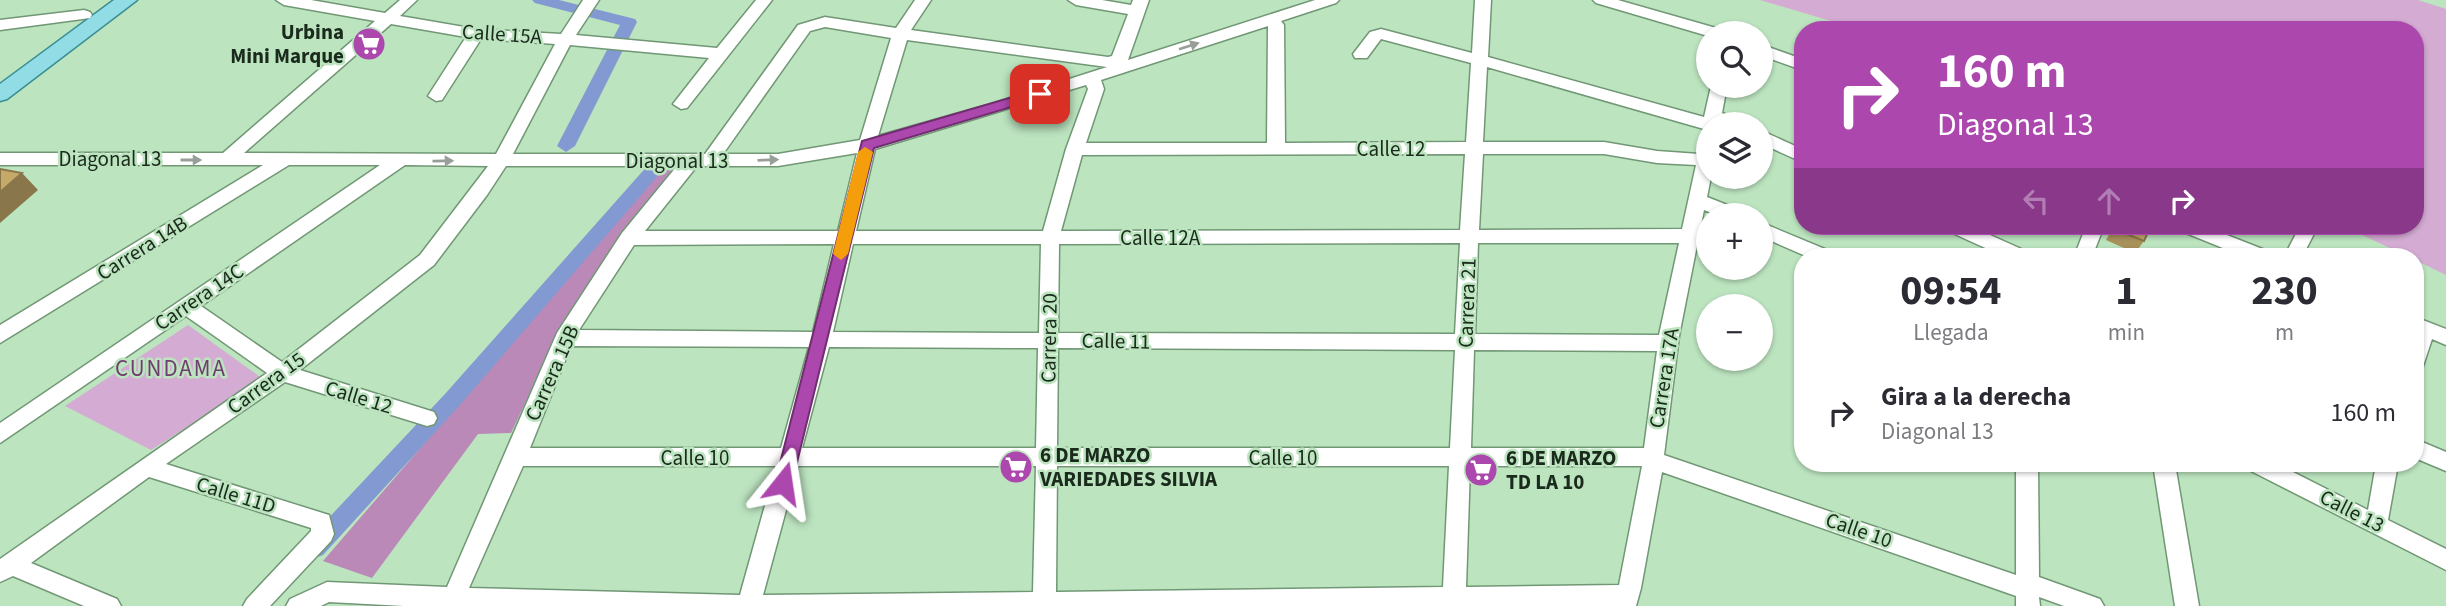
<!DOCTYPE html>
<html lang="es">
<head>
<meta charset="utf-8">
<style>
  :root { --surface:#fff; --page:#f7f7f7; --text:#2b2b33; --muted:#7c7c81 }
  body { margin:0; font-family:"Source Sans 3",sans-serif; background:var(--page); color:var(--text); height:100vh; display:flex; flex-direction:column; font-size:26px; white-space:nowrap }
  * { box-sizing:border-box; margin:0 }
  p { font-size:23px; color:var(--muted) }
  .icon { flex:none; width:38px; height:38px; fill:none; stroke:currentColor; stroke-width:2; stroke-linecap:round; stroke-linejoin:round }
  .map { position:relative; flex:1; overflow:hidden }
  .drawer { position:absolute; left:1794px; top:248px; width:630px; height:224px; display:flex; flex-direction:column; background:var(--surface); border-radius:28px; box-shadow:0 2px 5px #0004 }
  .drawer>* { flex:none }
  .top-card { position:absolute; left:1794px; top:21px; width:630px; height:214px; border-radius:28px; box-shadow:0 2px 5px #0004; background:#ac47ad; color:#fff; overflow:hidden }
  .fabs { position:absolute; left:1696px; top:21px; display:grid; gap:14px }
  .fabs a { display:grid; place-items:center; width:77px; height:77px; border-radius:50%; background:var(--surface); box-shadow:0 2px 5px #0004; font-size:35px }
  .pin { position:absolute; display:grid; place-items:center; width:60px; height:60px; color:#fff; margin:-30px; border-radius:14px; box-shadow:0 4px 10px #0006 }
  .me { position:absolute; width:77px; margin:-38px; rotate:15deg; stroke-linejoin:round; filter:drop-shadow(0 0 5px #0008) }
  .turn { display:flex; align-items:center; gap:24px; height:147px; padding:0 28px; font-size:32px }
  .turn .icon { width:91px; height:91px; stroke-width:2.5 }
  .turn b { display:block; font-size:49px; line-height:60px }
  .lanes { display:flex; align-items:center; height:66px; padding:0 28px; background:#0003; justify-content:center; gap:35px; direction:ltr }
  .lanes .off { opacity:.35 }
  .eta { display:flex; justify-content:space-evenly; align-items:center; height:119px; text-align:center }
  .eta b { font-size:42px; font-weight:700; line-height:49px }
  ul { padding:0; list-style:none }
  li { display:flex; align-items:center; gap:21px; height:91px; padding:0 28px }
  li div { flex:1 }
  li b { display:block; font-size:26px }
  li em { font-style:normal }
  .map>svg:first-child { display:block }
</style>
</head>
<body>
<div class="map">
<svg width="2446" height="606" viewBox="0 0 2446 606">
  <rect width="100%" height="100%" fill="#bce4bf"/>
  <!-- green -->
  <path fill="#d4abd3" d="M 1760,0 L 2418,0 L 2446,9 L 2446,275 L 2415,260 L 2415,257 L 2409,257 L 2343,226 L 2415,226 L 2415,30 L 1861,30 Z
    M 188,325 L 263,379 L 151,450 L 65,406 Z"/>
  <!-- forest -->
  <path fill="#ba89b8" d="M 660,170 L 672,170 L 622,235 L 555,340 L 511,433 L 478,434 L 372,578 L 323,561 Z"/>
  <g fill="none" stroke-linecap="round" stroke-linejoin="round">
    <!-- canal -->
    <path fill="#8299d2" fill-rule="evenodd" d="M 532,0 L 559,0 L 635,19 L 637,22 L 575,146 L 566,152 L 557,146 L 620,25 L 535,3 Z
      M 655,162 L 664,168 L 661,172 L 459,406 L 323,555 L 315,558 L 307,555 L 304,548 L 307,541 L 445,394 L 649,164 Z"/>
    <defs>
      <path id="minor" d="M 276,0 L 311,0 L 385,13 L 400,0 L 417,0 L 400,16 L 476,29 L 561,34 L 583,0 L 599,0 L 576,35 L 717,48 L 756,0 L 772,0 L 687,108 L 681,109 L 673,104 L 709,58 L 570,45 L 513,154 L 705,154 L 798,25 L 825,17 L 896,28 L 915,0 L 931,0 L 911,30 L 1108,57 L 1112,56 L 1128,14 L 1076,5 L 1068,0 L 1102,0 L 1131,5 L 1133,0 L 1149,0 L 1128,60 L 1315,0 L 1339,0 L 1336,3 L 1281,21 L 1284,25 L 1285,143 L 1466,142 L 1471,63 L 1381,39 L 1367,58 L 1355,58 L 1353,54 L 1370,32 L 1381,29 L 1472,53 L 1475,0 L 1491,0 L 1488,57 L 1704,117 L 1711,86 L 1727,86 L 1722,113 L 1740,120 L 1742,124 L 1708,124 L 1708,129 L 1704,129 L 1487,67 L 1483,142 L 1604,142 L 1657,151 L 1699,154 L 1702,146 L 1708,144 L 1708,177 L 1711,177 L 1707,197 L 1740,210 L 1743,215 L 1717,215 L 1704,210 L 1679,336 L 1664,455 L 2016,575 L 2016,464 L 2038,464 L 2039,577 L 2100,599 L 2104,606 L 2064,606 L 2039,597 L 2040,606 L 2016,606 L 2016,596 L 1662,472 L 1641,588 L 1636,606 L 404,606 L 329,602 L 321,606 L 286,606 L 290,599 L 327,582 L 447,587 L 557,333 L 622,233 L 677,166 L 506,166 L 487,195 L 434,265 L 300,370 L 434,412 L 437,418 L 434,424 L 427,426 L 285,382 L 166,464 L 329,515 L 334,534 L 331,541 L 270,606 L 243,606 L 247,599 L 311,531 L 311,528 L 149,477 L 31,563 L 117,599 L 121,606 L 84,606 L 13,576 L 0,582 L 0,559 L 267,373 L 186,316 L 0,443 L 0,423 L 380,165 L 289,165 L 0,343 L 0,325 L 263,165 L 0,165 L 0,153 L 223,153 L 375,21 L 284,5 ZM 391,24 L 466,37 L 428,96 L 436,101 L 442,100 L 481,39 L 555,44 L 496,154 L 244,153 ZM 1268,26 L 1267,143 L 1086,143 L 1104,89 L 1101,80 ZM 825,27 L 891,38 L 860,140 L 778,154 L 723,154 L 810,31 ZM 907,40 L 1107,67 L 991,104 L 878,136 ZM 1086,85 L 1088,89 L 1066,149 L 1043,231 L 856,231 L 875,149 ZM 857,153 L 838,231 L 645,231 L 697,166 L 778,166 ZM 1465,154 L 1460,230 L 1061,231 L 1082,155 ZM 1483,154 L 1604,154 L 1657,163 L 1696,165 L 1682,229 L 1479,230 ZM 405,165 L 488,166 L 420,255 L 282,362 L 201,306 ZM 1460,243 L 1455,334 L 1058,333 L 1059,244 ZM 1478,243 L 1679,243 L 1659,335 L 1475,334 ZM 834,244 L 813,332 L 579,330 L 634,245 ZM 853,244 L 1041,244 L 1039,333 L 833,332 ZM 571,346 L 809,347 L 781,448 L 530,448 ZM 829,347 L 1038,348 L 1036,448 L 802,448 ZM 1058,348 L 1455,350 L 1450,448 L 1057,448 ZM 1474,350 L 1657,351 L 1644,448 L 1471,448 ZM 523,466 L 776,466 L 740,595 L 469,588 ZM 798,466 L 1036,466 L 1033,592 L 763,595 ZM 1057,466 L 1449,466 L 1443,587 L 1056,592 ZM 1470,466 L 1642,466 L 1619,585 L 1466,587 Z
        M 1593,0 L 1618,0 L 1723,30 L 1725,33 L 1708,33 L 1708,36 L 1596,3 Z
        M 84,10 L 90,12 L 92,15 L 90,18 L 0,30 L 0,20 Z
        M 1760,44 L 1802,59 L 1802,70 L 1760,55 Z
        M 1760,130 L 1802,149 L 1802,162 L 1760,143 Z
        M 1760,222 L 1832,252 L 1834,257 L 1808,257 L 1760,236 Z
        M 1945,226 L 1970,226 L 2028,252 L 2030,257 L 2005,257 L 1948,231 Z
        M 2086,226 L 2104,226 L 2092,257 L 2074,257 Z
        M 2178,226 L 2204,226 L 2270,252 L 2272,257 L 2245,257 L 2181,231 Z
        M 2300,226 L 2318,226 L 2302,257 L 2284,257 Z
        M 2415,317 L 2446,329 L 2446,345 L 2432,339 L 2422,369 L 2415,371 Z
        M 2415,439 L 2446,452 L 2446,471 L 2415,458 Z
        M 2153,464 L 2175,464 L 2199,606 L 2175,606 Z
        M 2246,464 L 2277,464 L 2368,510 L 2376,464 L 2398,464 L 2388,520 L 2446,549 L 2446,570 L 2249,470 Z"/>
      <path id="major" d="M 114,0 L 137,0 L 7,99 L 0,101 L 0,84 Z"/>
    </defs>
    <!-- minor casing -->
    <use href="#minor" stroke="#719775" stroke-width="3"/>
    <!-- major casing -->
    <use href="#major" stroke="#398e94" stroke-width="3"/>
    <!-- minor -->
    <use href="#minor" fill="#fff" fill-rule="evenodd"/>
    <!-- major -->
    <use href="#major" fill="#92dce5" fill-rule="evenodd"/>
  </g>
  <!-- wall -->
  <path fill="#a9915a" d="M 2114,226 L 2151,226 L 2144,241 L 2135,253 L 2106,240 Z"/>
  <!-- shaded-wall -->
  <path fill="#89764a" d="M 22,173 L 38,190 L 0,223 L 0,192 Z"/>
  <!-- building -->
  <path fill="#c4a969" stroke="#89764a" stroke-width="2" d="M 0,169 L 22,173 L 0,192 Z
    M 2116,226 L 2151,226 L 2144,241 L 2114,229 Z"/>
  <!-- one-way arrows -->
  <defs><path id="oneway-solid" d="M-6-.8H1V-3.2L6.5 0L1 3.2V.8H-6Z" transform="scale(1.75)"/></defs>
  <g fill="#989f99">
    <use href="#oneway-solid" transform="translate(1189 46) rotate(-18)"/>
    <use href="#oneway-solid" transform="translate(191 160)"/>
    <use href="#oneway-solid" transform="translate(768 160) rotate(-2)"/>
    <use href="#oneway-solid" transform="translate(443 161) rotate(-1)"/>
  </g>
  <!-- route -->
  <path fill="#ac47ad" stroke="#702e70" stroke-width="2" d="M 1040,89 L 1047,94 L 1045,97 L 874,148 L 792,483 L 790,488 L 783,491 L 777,488 L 775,483 L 862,141 Z"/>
  <!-- slow -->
  <path fill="#f59e0b" d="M 865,147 L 873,152 L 848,254 L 841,260 L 833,254 L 858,152 Z"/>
  <!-- icons -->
  <defs>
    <symbol id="supermarket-disc" viewBox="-11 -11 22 22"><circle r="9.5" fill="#ac47ad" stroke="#bce4bf"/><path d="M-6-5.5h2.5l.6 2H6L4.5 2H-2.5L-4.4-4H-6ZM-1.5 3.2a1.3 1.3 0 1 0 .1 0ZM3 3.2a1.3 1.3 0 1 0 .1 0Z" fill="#fff"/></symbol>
  </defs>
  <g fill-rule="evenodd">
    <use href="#supermarket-disc" x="350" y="25" width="38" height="38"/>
    <use href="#supermarket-disc" x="997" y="448" width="38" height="38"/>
    <use href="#supermarket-disc" x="1462" y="451" width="38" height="38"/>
  </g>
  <g text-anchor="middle" stroke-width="5" stroke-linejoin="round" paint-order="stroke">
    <!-- poi labels -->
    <g font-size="21" font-weight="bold" fill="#1a2a1c" stroke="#bce4bf" text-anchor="start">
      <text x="344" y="39" text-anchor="end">Urbina<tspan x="344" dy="24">Mini Marque</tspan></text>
      <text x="1040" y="462">6 DE MARZO<tspan x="1040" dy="24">VARIEDADES SILVIA</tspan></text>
      <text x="1506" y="465">6 DE MARZO<tspan x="1506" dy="24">TD LA 10</tspan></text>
    </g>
    <!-- street labels -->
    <g font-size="21" fill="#1a2a1c" stroke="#bce4bf">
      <text transform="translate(502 34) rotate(4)" y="7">Calle 15A</text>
      <text x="1391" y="156">Calle 12</text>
      <text x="110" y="166">Diagonal 13</text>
      <text x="677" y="168">Diagonal 13</text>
      <text x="1160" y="245">Calle 12A</text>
      <text transform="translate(142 248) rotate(-32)" y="7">Carrera 14B</text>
      <text transform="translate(199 297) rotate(-34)" y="7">Carrera 14C</text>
      <text transform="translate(1467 303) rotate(-88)" y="7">Carrera 21</text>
      <text transform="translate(1049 338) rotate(-89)" y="7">Carrera 20</text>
      <text transform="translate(1116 341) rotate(1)" y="7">Calle 11</text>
      <text transform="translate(552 373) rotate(-66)" y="7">Carrera 15B</text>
      <text transform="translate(1664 378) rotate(-81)" y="7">Carrera 17A</text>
      <text transform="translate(266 383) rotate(-36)" y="7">Carrera 15</text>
      <text transform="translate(359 397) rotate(17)" y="7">Calle 12</text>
      <text x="695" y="465">Calle 10</text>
      <text x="1283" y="465">Calle 10</text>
      <text transform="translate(236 495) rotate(17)" y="7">Calle 11D</text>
      <text transform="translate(2352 511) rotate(27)" y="7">Calle 13</text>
      <text transform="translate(1859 530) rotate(19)" y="7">Calle 10</text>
    </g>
    <!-- neighbourhood labels -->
    <g font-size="23" letter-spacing="2" fill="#703d6f" stroke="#bce4bf">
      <text x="171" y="376">CUNDAMA</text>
    </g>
  </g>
</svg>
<div class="fabs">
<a><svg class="icon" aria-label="search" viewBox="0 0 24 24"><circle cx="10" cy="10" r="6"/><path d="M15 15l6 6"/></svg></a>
<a><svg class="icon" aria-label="layers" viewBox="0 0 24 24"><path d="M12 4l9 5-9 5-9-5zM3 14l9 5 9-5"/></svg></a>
<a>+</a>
<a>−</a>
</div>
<div class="pin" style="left:1040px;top:94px;background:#d93025"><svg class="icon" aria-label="arrive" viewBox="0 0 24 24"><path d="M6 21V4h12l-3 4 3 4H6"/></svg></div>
<svg class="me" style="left:783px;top:483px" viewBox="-20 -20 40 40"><path d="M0-17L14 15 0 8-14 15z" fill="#ac47ad" stroke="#fff" stroke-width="4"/></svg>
<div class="top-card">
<div class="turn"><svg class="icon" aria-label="right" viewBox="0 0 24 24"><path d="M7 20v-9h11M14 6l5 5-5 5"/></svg><div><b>160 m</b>Diagonal 13</div></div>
<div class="lanes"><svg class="icon off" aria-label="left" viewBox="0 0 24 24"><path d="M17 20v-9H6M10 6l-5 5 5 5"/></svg><svg class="icon off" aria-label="ahead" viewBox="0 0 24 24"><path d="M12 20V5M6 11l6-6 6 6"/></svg><svg class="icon" aria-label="right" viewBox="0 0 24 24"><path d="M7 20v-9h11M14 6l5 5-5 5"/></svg></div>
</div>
<section class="drawer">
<div class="eta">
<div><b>09:54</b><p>Llegada</p></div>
<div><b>1</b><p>min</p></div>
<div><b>230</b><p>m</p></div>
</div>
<ul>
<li><svg class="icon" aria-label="right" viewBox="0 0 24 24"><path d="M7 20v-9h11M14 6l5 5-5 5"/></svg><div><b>Gira a la derecha</b><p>Diagonal 13</p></div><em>160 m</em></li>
</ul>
</section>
</div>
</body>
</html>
